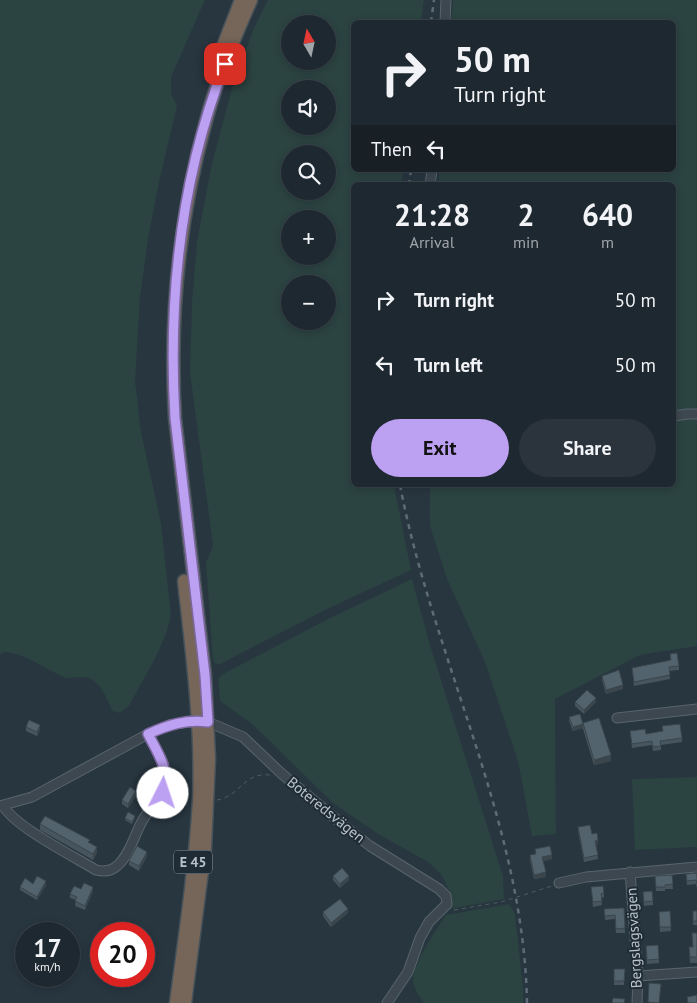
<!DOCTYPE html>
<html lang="en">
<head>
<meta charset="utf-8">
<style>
  :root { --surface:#1e2830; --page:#2b343c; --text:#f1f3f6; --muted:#a1a6ab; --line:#3c444c; --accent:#bca0f2 }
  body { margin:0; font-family:"PT Sans",sans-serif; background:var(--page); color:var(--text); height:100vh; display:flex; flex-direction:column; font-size:19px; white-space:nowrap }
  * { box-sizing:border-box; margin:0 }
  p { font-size:16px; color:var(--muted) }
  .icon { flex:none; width:28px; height:28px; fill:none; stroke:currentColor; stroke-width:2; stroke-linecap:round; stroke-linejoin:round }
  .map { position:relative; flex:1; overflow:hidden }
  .details { position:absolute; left:351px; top:182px; width:325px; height:305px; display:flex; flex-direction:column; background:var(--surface); border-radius:8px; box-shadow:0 2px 8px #0003,0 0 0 1px var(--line) }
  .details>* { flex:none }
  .banner { position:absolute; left:351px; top:20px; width:325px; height:152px; border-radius:8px; box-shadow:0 2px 8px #0003,0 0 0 1px var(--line); background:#1e2830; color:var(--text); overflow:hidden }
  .needle { width:32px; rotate:351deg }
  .buttons { position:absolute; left:281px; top:15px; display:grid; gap:10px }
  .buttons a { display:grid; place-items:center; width:55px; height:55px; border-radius:50%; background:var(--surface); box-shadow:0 2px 8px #0003,0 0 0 1px var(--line); font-size:25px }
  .speed { position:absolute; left:15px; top:922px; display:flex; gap:10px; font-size:25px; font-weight:700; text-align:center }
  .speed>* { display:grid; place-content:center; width:65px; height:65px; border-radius:50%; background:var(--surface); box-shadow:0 2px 8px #0003,0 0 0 1px var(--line); line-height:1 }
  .speed small { font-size:12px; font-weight:400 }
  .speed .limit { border:8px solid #d22; background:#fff; color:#111 }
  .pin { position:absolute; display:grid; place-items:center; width:42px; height:42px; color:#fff; margin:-21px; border-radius:10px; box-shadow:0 2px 8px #0006 }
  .me { position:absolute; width:55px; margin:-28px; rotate:4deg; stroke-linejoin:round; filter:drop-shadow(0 0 4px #0008) }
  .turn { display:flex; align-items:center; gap:18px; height:105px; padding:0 20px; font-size:22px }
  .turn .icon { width:65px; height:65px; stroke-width:2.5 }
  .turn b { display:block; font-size:35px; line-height:42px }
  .then { display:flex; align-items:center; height:48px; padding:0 20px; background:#0003; gap:10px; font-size:19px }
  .eta { display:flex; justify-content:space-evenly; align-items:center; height:85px; text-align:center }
  .eta b { font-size:30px; font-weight:600; line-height:35px }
  .button { display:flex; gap:10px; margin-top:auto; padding:10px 20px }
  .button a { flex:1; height:58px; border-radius:30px; background:var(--accent); color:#111; font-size:20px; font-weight:600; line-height:58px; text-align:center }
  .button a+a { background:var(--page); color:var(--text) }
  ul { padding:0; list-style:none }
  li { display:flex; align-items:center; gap:15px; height:65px; padding:0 20px }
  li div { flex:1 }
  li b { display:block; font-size:19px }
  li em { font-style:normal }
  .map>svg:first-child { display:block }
</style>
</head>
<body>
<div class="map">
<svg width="697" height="1003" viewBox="0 0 697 1003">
  <rect width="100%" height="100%" fill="#283640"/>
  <!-- green -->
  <path fill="#2b4341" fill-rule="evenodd" d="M 0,0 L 205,0 L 171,77 L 171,93 L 177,106 L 159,182 L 148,239 L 140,298 L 135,381 L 141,432 L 161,523 L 171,616 C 164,648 144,677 129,706 L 120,713 L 113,711 C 107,700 102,685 91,679 C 82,674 73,680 64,677 C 43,668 26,653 3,652 L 0,655 Z
    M 268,0 L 424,0 L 421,22 L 354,22 L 354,170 L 403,170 L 401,185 L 354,185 L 354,485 L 394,485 L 411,570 L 325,610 L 218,665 L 213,661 L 206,562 L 213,546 L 190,373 L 192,301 L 197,241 L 212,163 L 233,85 L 253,30 ZM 290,24 L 328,24 L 328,61 L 290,61 ZM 290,89 L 328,89 L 328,126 L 290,126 ZM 290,154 L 328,154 L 328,191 L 290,191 ZM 290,219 L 328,219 L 328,256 L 290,256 ZM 290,284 L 328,284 L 328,321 L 290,321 Z
    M 453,0 L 697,0 L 697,646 L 640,655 L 555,699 L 556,834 L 532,836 L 518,761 L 485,662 L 447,579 L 430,526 L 430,485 L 674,485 L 674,185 L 438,185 L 440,170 L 674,170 L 674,22 L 451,22 Z
    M 412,579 L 430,645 L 503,876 L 504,899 L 449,909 L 452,897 L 448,888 L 441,874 L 428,862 L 378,834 L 333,803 L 252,724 L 220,701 L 218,678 L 223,674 L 330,618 Z
    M 697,777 L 697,847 L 635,850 L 632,779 Z
    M 509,904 L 515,914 L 523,988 L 523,1003 L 424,1003 C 420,997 414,989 413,982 C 411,967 437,928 446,915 Z"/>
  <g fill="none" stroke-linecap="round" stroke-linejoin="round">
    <defs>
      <path id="minor" d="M 445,22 L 446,0
        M 430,185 L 432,170
        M 674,416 L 687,414 L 697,414
        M 617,718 L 697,709
        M 3,805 C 13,826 75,857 96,870 C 104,872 112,871 118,865 C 131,853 135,832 144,818 C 152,805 164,797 166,781 C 168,765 155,748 148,734
        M 0,806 L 32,797 L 148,734 L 169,725 L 193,721 L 208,722 L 243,737 L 282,774 L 343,825 L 370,846 L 439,889 L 446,896 L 447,904 L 429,922 L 420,938 L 408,972 L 387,1003
        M 630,872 L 638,976 L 637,1003
        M 559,883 L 586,877 L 697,867
        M 638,976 L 697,972"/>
      <path id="highway" d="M 222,49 L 241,0
        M 176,1003 C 185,936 195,868 199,800 C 202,727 192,653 184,581
        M 185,1003 L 205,848 L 209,758 L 205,675 L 175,418 C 169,318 179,218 206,121 C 217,79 234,39 251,0"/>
    </defs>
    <!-- minor casing -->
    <use href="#minor" stroke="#59656d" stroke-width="11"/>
    <!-- highway casing -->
    <use href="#highway" stroke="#46525a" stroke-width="15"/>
    <!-- path -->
    <path stroke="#4a5f5e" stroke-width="1" stroke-dasharray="4 4" stroke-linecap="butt" d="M 217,800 C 241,796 243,772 270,775
      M 454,910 L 501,902 L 552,886"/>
    <!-- minor -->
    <use href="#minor" stroke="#3c4750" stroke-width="9"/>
    <!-- highway -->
    <use href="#highway" stroke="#766659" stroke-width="12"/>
    <!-- rail -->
    <path stroke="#5e6c77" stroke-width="2.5" stroke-dasharray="5 5" stroke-linecap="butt" d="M 431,22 L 434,0
      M 409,185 L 411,170
      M 400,485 C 433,659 524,824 527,1003"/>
  </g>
  <!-- wall -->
  <path fill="#47555e" d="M 670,654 L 679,666 L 679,670 L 669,671 L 670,679 L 634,686 L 632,668 L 670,661 Z
    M 602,676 L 623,689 L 606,694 L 602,680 Z
    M 575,702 L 596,702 L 584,714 L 575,706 Z
    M 569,717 L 583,728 L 573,731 L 569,721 Z
    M 583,723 L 611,761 L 594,765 L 583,729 Z
    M 662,726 L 682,738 L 682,742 L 661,745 L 661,750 L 653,751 L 652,745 L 632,748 L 630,731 L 646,734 L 663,731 Z
    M 26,727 L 40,730 L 37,736 L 26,731 Z
    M 136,796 L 128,808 L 122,804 L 122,800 Z
    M 125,818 L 135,818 L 132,824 L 125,820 Z
    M 40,824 L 90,843 L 97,853 L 93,860 L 40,830 Z
    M 578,827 L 592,834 L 598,844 L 596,845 L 598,859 L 584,862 L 578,831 Z
    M 535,849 L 552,859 L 543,861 L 546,877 L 534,879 L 530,860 L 530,855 L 535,854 Z
    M 147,856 L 139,871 L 129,865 L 129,861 Z
    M 697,873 L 697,888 L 696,884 L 687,885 L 686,874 Z
    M 672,875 L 673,889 L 665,889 L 665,891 L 656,891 L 655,876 Z
    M 333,876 L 349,880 L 340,888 L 333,880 Z
    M 33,884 L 46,885 L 37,900 L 20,890 L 20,887 Z
    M 591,887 L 604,893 L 604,897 L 601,898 L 602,905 L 593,907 Z
    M 81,889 L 93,891 L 85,910 L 75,906 L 76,900 L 70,898 L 70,894 Z
    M 643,892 L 653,901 L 653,905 L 644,906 Z
    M 624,908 L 625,933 L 616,933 L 615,919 L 605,920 L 604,909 Z
    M 670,911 L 671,931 L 660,932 L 659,912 Z
    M 693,911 L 697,911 L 697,925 L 693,925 Z
    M 323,912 L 348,913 L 331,927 L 323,916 Z
    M 692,933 L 697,933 L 697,963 L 690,963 L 689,947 L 693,947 Z
    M 658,945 L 659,963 L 647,964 L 646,946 Z
    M 614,969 L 625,969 L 624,985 L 614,985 Z"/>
  <!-- shaded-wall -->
  <path fill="#3a454c" d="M 623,685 L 623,689 L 606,694 L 606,690 Z
    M 596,698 L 596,702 L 584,714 L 584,710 Z
    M 583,724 L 583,728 L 573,731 L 573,727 Z
    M 40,725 L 40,730 L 37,736 L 37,732 Z
    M 611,755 L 611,761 L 594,765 L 594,760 Z
    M 136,791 L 136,796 L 128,808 L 128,804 Z
    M 598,840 L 598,844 L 595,845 L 595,841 Z
    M 97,847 L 97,853 L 93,860 L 93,854 Z
    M 147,852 L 147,856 L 139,871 L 139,866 Z
    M 552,855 L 552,859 L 542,862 L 542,857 Z
    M 546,872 L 546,877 L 534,879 L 534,875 Z
    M 349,876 L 349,880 L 340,888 L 340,884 Z
    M 46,881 L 46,885 L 37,900 L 37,897 Z
    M 93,887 L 93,891 L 85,910 L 85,906 Z
    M 348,909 L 348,913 L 331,927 L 331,923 Z"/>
  <!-- building -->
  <path fill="#53636d" stroke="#3a454c" d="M 677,653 L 679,666 L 669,667 L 670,675 L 634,682 L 632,668 L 671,660 L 670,654 Z
    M 619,670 L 623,685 L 606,690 L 602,676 Z
    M 587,690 L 596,698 L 584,710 L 575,702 Z
    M 580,714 L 583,724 L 573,727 L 569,717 Z
    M 599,718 L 611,755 L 594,760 L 583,723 Z
    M 29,720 L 40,725 L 37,732 L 26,727 Z
    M 680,724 L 682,738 L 660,741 L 661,746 L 653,747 L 652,741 L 632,744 L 630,731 L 645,729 L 646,734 L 663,731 L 662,726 Z
    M 130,787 L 136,791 L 128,804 L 122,800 Z
    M 128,812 L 135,816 L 132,822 L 125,818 Z
    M 45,816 L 90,840 L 88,842 L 97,847 L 93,854 L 40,824 Z
    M 590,825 L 592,834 L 597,833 L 598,840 L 595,841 L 598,855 L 584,858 L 578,827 Z
    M 137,846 L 147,852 L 139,866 L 129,861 Z
    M 550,846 L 552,855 L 542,857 L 546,872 L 534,875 L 530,855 L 536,854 L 535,849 Z
    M 342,868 L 349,876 L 340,884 L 333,876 Z
    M 697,873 L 697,884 L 696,880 L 687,881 L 686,874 Z
    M 672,875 L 673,884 L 665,885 L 665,887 L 656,887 L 655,876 Z
    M 37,876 L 46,881 L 37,897 L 20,887 L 25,878 L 33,884 Z
    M 84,883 L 93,887 L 85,906 L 75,901 L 77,897 L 70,894 L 74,886 L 81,889 Z
    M 603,886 L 604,893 L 601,894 L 602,901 L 593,902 L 591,887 Z
    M 652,891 L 653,901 L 644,902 L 643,892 Z
    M 340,899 L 348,909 L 331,923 L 323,912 Z
    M 624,908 L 625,928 L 616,929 L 615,915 L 605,916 L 604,909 Z
    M 670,911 L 671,927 L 660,927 L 659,912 Z
    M 693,911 L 697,911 L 697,921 L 693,921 Z
    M 692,933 L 697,933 L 697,957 L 690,957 L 689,947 L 693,947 Z
    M 658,945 L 659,959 L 647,960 L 646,946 Z
    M 614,969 L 625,969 L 624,981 L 614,981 Z
    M 649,983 L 661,984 L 659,1003 L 648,1002 Z
    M 697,995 L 697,1003 L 688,1003 L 687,997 Z
    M 613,998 L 625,999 L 624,1003 L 612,1003 Z"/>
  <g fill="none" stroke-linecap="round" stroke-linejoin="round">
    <defs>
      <path id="route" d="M 163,793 C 170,770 159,755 148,734 C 168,725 186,719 208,722 L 205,675 L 175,418 C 168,299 181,176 225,64"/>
    </defs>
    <!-- route casing -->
    <use href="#route" stroke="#7a689d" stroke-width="12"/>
    <!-- route -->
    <use href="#route" stroke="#bca0f2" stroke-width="9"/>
  </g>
  <g text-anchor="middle" stroke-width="4" stroke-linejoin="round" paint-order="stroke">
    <!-- shield labels -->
    <rect fill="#202c35" stroke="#8a959d" stroke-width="1" x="174" y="850.5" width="38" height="23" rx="4"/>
    <g font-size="14" font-weight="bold" fill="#b8c2ca">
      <text x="193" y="867">E 45</text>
    </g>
    <!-- street labels -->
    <g font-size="15" fill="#b8c2ca" stroke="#202c35">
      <text transform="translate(326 810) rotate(39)" y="5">Boteredsvägen</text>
      <text transform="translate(634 938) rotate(-93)" y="5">Bergslagsvägen</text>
    </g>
  </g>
</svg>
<div class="buttons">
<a><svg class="needle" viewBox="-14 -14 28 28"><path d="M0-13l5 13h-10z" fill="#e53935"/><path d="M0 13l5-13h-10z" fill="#a1a6ab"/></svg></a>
<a><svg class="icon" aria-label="sound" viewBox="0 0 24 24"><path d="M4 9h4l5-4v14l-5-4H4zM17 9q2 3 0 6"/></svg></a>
<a><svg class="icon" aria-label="search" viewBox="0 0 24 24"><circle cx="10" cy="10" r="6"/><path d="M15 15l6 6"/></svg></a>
<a>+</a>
<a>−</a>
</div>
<div class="speed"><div>17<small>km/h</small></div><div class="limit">20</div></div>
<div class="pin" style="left:225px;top:64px;background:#d93025"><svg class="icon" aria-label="arrive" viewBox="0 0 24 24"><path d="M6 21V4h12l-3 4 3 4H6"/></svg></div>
<svg class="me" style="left:163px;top:793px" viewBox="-20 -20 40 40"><circle r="19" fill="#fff"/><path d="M0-13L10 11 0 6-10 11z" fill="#bca0f2"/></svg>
<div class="banner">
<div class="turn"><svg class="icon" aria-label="right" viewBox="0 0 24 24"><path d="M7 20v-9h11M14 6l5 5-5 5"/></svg><div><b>50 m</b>Turn right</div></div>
<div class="then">Then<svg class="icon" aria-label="left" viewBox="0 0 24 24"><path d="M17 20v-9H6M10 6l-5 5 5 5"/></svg></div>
</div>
<section class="details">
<div class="eta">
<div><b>21:28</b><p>Arrival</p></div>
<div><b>2</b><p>min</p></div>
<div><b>640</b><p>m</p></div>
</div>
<ul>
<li><svg class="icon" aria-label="right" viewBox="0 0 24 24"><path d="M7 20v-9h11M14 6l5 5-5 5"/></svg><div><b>Turn right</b></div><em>50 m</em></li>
<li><svg class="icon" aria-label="left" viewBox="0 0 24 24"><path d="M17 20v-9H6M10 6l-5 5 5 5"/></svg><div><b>Turn left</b></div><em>50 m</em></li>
</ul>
<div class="button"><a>Exit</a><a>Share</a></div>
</section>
</div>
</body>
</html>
